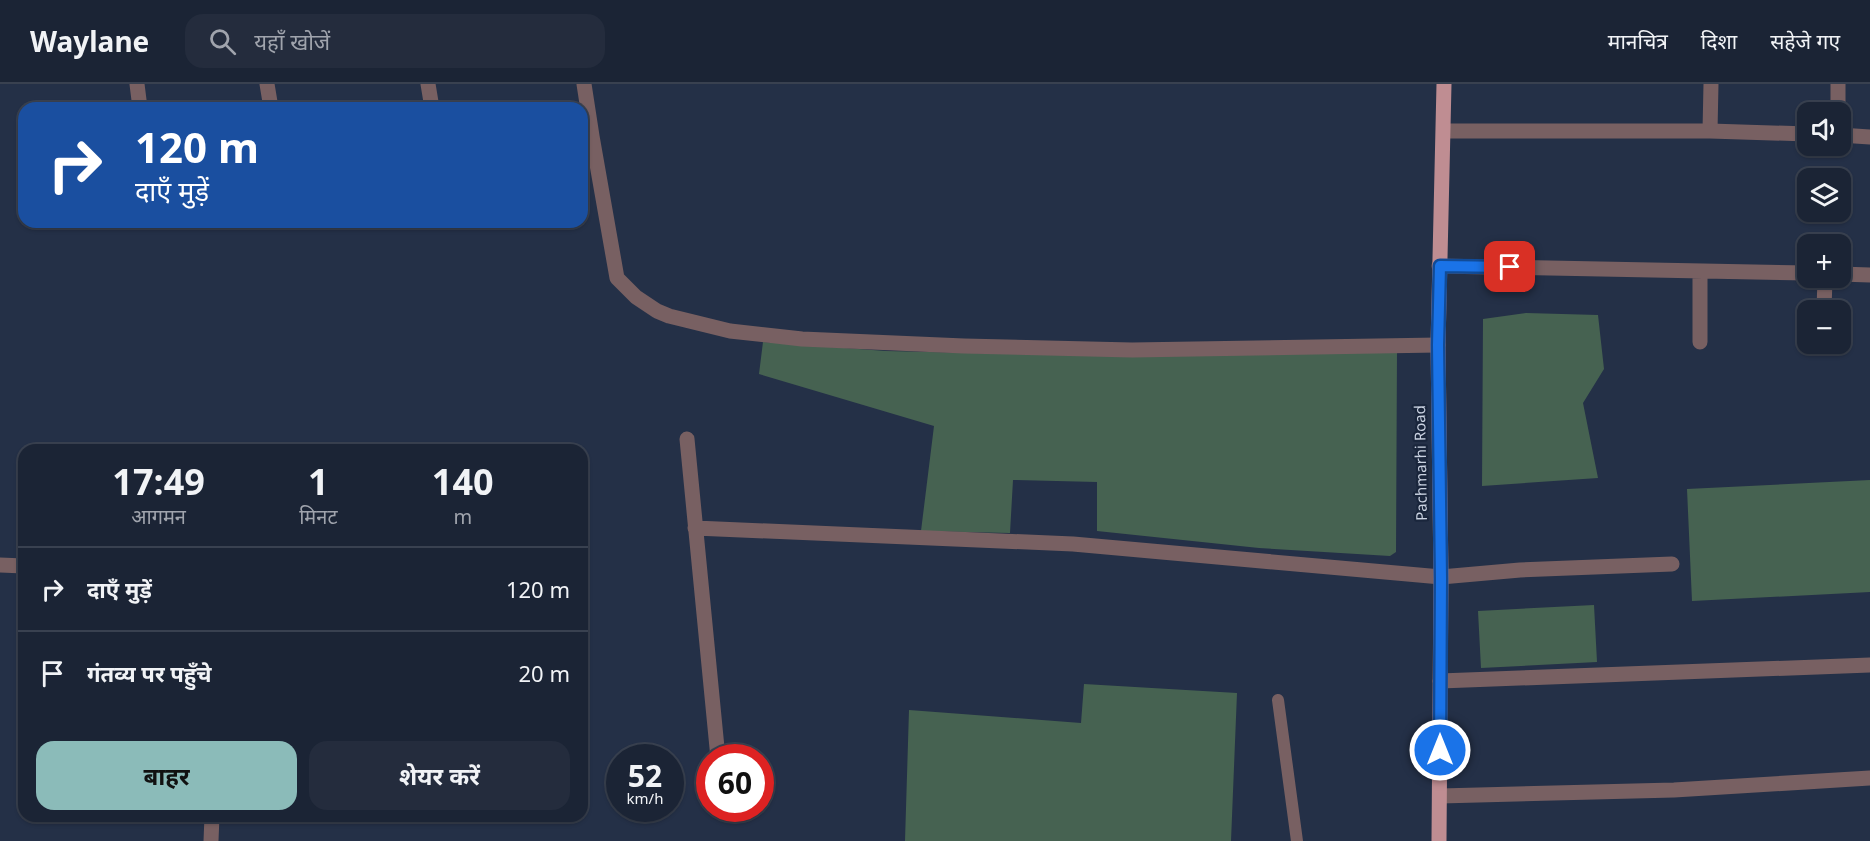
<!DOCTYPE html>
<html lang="hi">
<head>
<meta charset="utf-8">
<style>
  :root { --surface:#1b2435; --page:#242c3d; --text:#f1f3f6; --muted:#a0a4ad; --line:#394150; --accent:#8bbbb9 }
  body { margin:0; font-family:"Noto Sans","Noto Sans Devanagari",sans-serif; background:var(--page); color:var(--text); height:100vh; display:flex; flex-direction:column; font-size:22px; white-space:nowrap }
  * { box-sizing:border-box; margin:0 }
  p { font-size:20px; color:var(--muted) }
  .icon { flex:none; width:33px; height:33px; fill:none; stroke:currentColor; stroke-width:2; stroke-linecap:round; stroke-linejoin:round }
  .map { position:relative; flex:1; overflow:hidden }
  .side { position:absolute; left:18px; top:360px; width:570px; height:378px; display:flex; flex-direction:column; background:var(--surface); border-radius:18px; box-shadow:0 2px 4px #0004,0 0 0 2px var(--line) }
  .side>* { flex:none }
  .banner { position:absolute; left:18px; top:18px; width:570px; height:126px; border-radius:18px; box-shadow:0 2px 4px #0004,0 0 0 2px var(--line); background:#1a4fa0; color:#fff; overflow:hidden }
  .fabs { position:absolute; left:1797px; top:18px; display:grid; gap:12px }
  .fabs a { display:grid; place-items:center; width:54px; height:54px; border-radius:12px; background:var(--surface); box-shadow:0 2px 4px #0004,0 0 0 2px var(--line); font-size:30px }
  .speed { position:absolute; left:606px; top:660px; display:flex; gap:12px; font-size:30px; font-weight:700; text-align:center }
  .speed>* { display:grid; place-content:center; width:78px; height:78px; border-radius:50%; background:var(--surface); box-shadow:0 2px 4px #0004,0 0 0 2px var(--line); line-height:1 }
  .speed small { font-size:15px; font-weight:400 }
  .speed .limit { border:9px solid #d22; background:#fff; color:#111 }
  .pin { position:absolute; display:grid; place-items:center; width:51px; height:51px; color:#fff; margin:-26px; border-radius:12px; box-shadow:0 3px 9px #0006 }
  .me { position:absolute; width:66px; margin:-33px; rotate:0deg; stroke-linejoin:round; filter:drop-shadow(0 0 4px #0008) }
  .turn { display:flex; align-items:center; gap:21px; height:126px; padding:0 18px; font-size:27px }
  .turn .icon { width:78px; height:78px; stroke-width:2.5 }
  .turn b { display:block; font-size:42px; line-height:51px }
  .eta { display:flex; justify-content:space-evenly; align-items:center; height:102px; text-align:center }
  .eta b { font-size:36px; font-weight:700; line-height:42px }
  .primary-button { display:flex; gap:12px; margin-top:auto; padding:12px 18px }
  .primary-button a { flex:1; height:69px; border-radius:18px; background:var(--accent); color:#111; font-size:24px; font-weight:700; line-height:69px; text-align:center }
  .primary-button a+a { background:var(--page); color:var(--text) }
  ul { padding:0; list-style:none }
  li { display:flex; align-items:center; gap:18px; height:84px; padding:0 18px; border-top:2px solid var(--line) }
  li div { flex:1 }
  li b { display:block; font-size:22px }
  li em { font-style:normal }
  header { display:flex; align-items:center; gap:36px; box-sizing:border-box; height:84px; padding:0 30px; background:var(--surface); border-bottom:2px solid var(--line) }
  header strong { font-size:28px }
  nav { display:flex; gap:33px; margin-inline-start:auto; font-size:21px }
  .search { width:420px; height:54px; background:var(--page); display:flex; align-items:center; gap:15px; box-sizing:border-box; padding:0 21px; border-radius:18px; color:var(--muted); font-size:22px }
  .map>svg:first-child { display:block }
</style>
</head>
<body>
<header>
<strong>Waylane</strong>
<div class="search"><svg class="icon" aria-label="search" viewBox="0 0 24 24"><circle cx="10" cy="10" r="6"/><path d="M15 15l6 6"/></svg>यहाँ खोजें</div>
<nav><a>मानचित्र</a><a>दिशा</a><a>सहेजे गए</a></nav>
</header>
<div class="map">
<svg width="1870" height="757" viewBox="0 0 1870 757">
  <rect width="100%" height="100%" fill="#243047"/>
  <!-- green -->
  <path fill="#466251" d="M 1526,229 L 1598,231 L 1604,285 L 1583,319 L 1598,394 L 1482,402 L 1483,235 Z
    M 763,258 L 886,267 L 1112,272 L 1397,267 L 1396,468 L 1390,472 L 1259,464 L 1097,447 L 1097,398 L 1013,396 L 1010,449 L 921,447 L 934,342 L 759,290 Z
    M 1870,396 L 1870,508 L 1692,517 L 1687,405 Z
    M 1594,521 L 1597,578 L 1481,584 L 1478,527 Z
    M 1084,600 L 1237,609 L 1231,757 L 905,757 L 909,626 L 1081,639 Z"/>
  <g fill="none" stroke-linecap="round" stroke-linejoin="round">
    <!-- lane -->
    <path stroke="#786062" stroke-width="12" d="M 1278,616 L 1297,757"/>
    <!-- street -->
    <path stroke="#786062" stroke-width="15" d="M 137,0 L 140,24
      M 267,0 L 271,24
      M 428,0 L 432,24
      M 584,0 L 592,52
      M 1838,28 L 1838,0
      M 1444,47 L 1710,47 L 1808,50
      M 1710,47 L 1711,0
      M 1840,51 L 1870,53
      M 582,53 L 592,52 L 617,194 L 636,213 L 657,227 L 669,232 L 730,247 L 802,255 L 964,262 L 1132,266 L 1438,261
      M 1439,182 L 1808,189
      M 1700,187 L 1700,258
      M 1840,190 L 1870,191
      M 1824,226 L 1825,194
      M 687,355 L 718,674
      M 695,444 L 1073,460 L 1441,493 L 1520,486 L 1672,480
      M 0,481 L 24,482
      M 1440,597 L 1870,581
      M 1440,712 L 1674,706 L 1870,694
      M 211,757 L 212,732"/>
    <!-- primary -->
    <path stroke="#bf8d92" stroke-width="15" d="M 1439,757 L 1441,493 L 1438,261 L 1444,0"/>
  </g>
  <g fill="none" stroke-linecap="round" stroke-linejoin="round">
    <defs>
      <path id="route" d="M 1440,666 L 1441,494 L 1438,261 L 1440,182 L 1510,183"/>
    </defs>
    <!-- route casing -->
    <use href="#route" stroke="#114b97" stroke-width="15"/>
    <!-- route -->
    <use href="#route" stroke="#1a73e8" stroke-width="10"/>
  </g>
  <g text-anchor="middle" stroke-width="4.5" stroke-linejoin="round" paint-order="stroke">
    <!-- street labels -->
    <g font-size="15" fill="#cad2e1" stroke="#1a263c">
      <text transform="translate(1421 379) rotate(-91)" y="5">Pachmarhi Road</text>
    </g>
  </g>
</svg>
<div class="fabs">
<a><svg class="icon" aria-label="sound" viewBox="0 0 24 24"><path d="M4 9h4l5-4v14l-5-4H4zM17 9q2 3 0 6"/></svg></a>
<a><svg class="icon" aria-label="layers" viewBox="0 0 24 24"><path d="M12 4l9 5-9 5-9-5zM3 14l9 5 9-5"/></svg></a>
<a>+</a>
<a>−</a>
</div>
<div class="speed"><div>52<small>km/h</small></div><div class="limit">60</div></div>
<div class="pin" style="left:1510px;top:183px;background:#d93025"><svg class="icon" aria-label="arrive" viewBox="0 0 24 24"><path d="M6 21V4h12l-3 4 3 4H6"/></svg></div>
<svg class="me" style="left:1440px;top:666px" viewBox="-20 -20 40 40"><circle r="17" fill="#1a73e8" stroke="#fff" stroke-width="3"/><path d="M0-11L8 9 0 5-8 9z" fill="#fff"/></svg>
<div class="banner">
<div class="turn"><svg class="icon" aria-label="right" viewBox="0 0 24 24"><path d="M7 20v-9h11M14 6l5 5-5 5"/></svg><div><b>120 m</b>दाएँ मुड़ें</div></div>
</div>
<section class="side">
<div class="eta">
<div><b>17:49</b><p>आगमन</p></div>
<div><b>1</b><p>मिनट</p></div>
<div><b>140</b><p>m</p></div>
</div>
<ul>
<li><svg class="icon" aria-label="right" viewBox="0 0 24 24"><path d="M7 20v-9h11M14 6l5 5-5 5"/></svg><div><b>दाएँ मुड़ें</b></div><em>120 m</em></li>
<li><svg class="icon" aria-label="arrive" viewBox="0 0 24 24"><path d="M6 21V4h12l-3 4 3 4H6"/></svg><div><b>गंतव्य पर पहुँचे</b></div><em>20 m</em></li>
</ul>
<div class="primary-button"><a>बाहर</a><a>शेयर करें</a></div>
</section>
</div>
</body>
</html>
